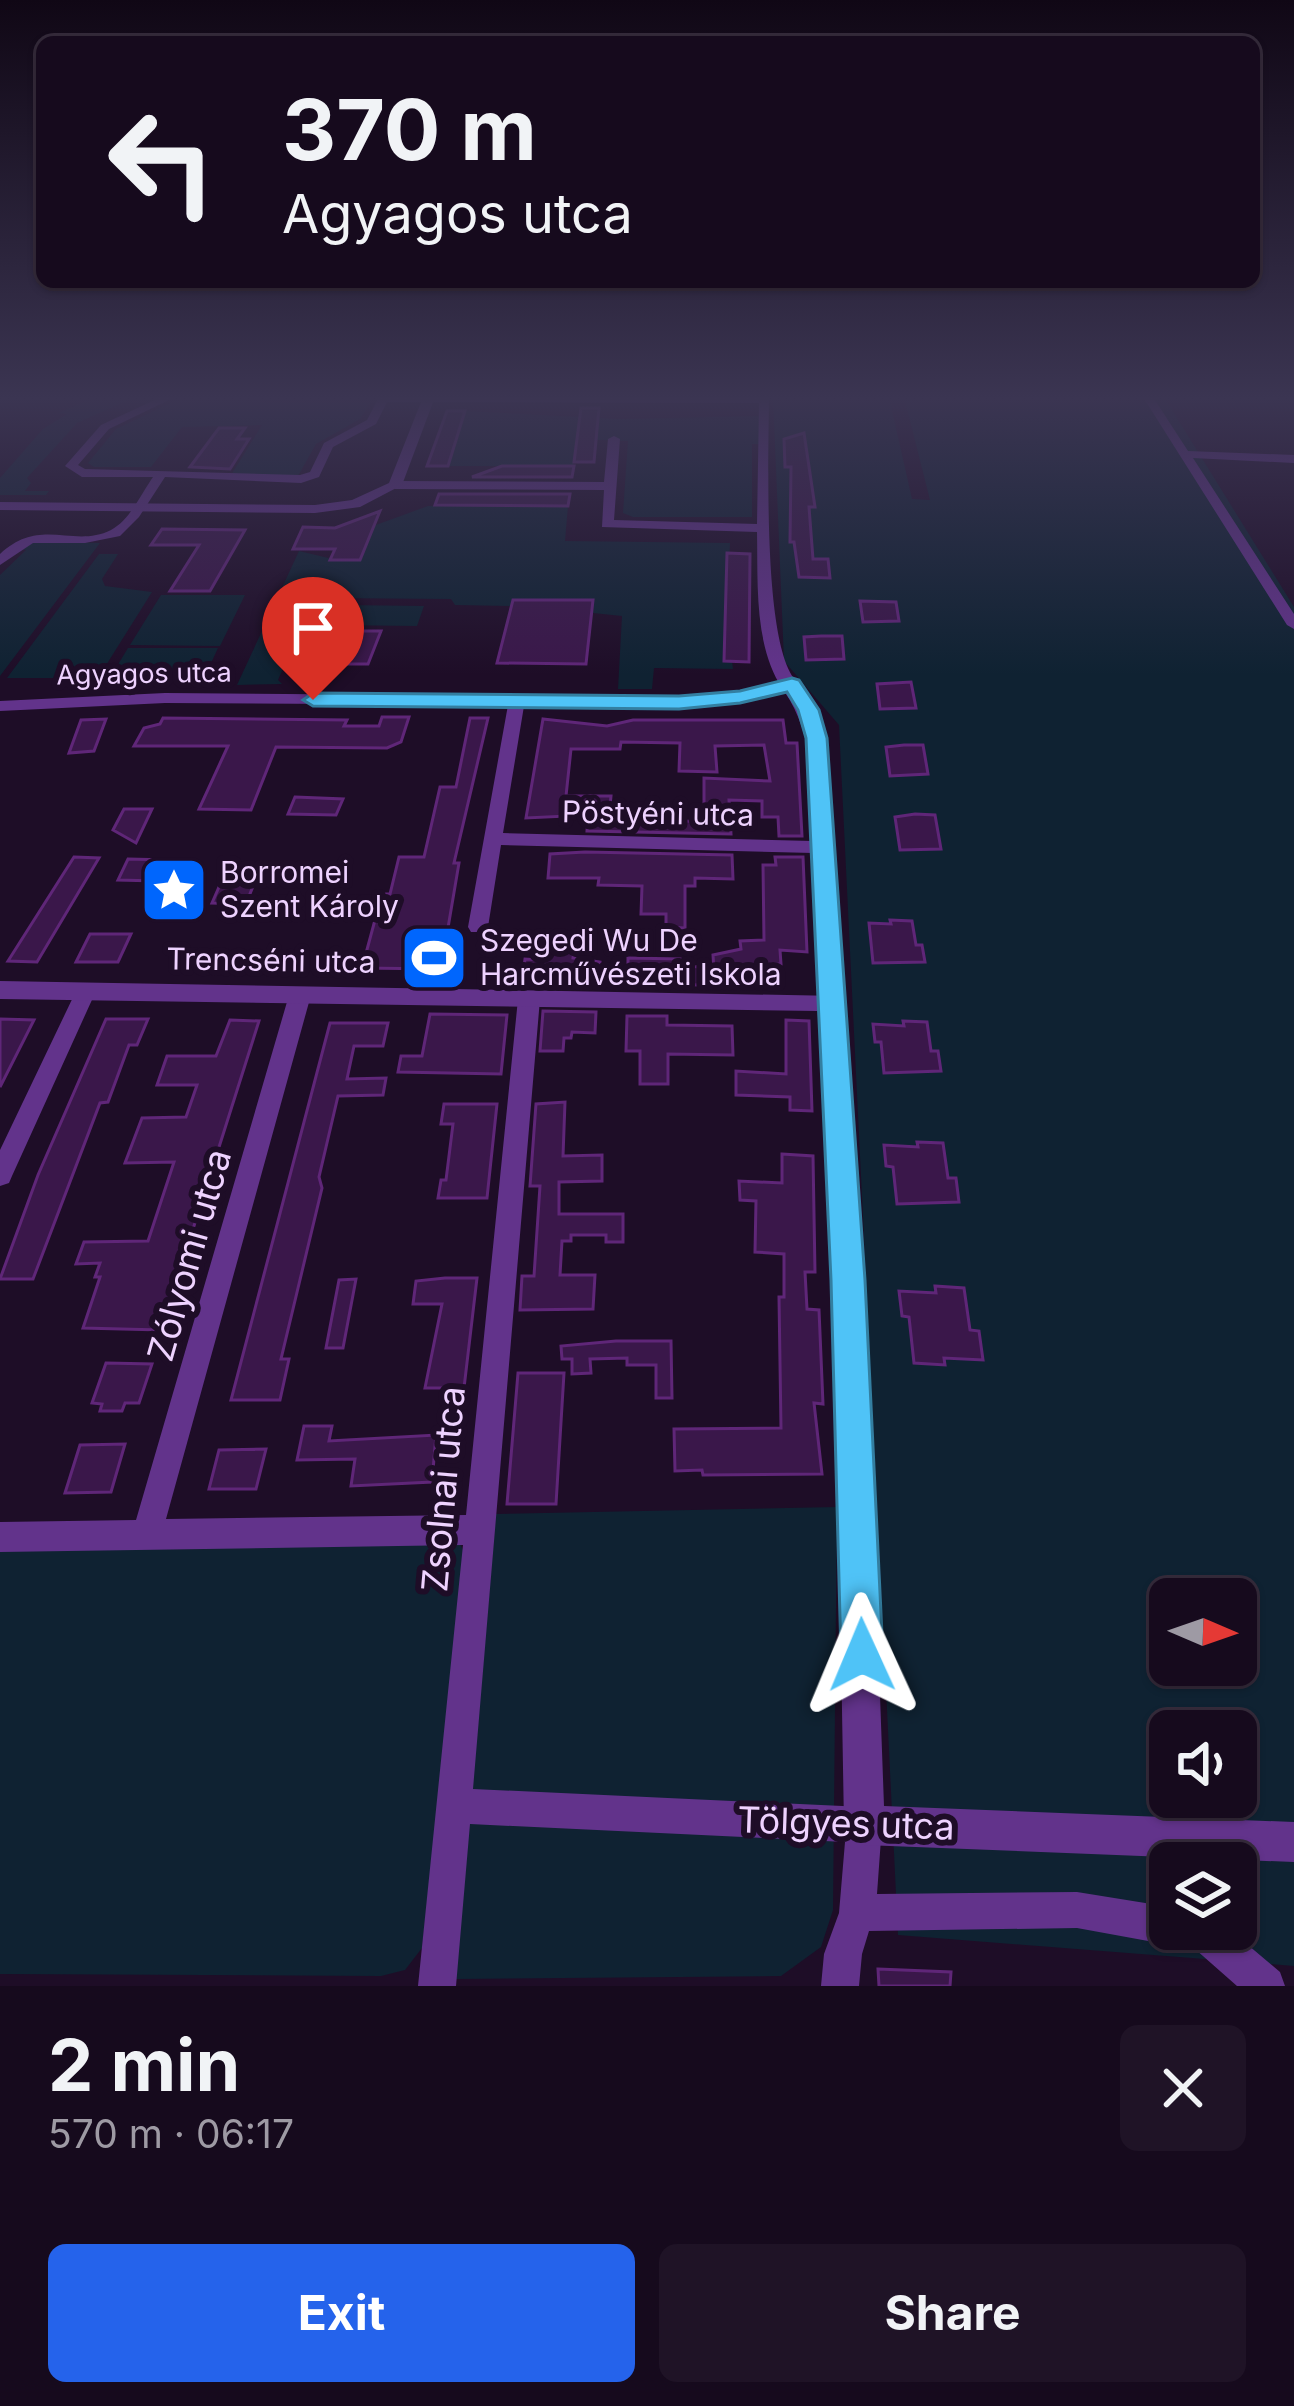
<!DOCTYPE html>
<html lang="en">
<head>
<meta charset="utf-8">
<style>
  :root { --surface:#160a1d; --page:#1f1326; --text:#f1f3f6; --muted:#9e9aa4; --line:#352b3b; --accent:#2563eb }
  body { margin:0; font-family:Inter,sans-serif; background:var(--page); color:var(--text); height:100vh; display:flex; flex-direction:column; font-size:45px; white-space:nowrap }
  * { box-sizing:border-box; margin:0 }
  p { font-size:39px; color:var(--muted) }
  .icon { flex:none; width:66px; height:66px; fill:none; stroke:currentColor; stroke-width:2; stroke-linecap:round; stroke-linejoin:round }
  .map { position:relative; height:1986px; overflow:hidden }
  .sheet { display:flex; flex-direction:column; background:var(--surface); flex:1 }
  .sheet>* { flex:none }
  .banner { position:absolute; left:36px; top:36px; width:1224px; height:252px; border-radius:18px; box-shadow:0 3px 9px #0004,0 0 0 3px var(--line); background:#160a1d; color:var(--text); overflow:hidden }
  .needle { width:78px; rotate:92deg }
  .tools { position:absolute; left:1149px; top:1578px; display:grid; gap:24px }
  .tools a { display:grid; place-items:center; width:108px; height:108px; border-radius:18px; background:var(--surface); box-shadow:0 3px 9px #0004,0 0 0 3px var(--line); font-size:60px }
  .pin { position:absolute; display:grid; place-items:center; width:102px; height:102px; color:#fff; margin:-123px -51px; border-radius:50% 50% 50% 0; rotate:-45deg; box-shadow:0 0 12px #0007 }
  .pin .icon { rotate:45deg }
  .me { position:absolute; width:132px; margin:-66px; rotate:359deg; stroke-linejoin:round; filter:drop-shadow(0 0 9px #0008) }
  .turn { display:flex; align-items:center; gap:42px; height:252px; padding:0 48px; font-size:54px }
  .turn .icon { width:156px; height:156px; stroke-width:2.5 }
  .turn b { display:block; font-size:84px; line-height:102px }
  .round { display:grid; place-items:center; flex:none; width:126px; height:126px; border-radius:18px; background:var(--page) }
  .head { display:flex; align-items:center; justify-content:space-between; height:204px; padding:0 48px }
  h1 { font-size:72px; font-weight:700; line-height:90px }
  .primary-button { display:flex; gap:24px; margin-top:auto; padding:24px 48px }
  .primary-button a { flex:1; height:138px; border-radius:18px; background:var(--accent); color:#fff; font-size:48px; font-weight:700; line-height:138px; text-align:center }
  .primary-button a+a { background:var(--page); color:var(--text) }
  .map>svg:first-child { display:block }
</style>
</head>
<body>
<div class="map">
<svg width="1294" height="1986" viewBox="0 0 1294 1986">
  <rect width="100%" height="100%" fill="#1e0d27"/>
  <!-- green -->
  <path fill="#0f2232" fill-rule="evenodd" d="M 95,397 L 135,397 L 77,423 L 27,478 L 31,483 L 25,491 L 49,491 L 46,495 L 0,495 L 0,478 L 43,429 L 67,414 L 58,413 Z
    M 183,397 L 262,397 L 261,402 L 371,402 L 360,419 L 316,444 L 298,476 L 231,475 L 262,425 L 182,427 L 151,467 L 94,467 L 88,463 L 116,429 Z
    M 773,397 L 889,397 L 912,499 L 930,500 L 904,397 L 1164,397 L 1294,607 L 1294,1966 L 898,1935 L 839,725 L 784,661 ZM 1170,1599 L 1236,1599 L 1236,1665 L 1170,1665 ZM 1170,1731 L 1236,1731 L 1236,1797 L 1170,1797 ZM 1170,1863 L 1236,1863 L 1236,1929 L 1170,1929 Z
    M 465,411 L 618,419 L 760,416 L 761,444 L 752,444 L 752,517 L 633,517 L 623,513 L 628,441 L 577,439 L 573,466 L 448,466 Z
    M 428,506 L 568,506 L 565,541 L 730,543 L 724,660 L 732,661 L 733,669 L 654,668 L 652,689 L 618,689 L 622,616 L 593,613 L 594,600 L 513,600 L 512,606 L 455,605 L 451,599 L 320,598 L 312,601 L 278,680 L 282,684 L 237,685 L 299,551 L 337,560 L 373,526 Z
    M 32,541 L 100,543 L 0,676 L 0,575 L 26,550 L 17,549 Z
    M 99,554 L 118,554 L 102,579 L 105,586 L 152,592 L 98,678 L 7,678 Z
    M 161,595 L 245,595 L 220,646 L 130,645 Z
    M 343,605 L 424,606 L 417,626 L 334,625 Z
    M 128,648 L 218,648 L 207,672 L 114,671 Z
    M 837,1507 L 833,1910 L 821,1947 L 781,1976 L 456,1979 L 496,1514 Z
    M 459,1542 L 465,1554 L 422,1948 L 405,1970 L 381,1976 L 0,1974 L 0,1546 Z"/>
  <!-- building -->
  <path fill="#3a174a" stroke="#5f2678" stroke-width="3" fill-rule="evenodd" d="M 581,408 L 599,408 L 594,462 L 574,462 Z
    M 447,411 L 465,411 L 448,466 L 427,466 Z
    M 219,428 L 245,428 L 237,439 L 249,439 L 230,469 L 190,467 Z
    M 804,433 L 815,507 L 809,507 L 813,559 L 828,559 L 830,578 L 799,577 L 794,542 L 790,542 L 791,467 L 785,467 L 784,439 Z
    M 502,466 L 574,466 L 572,477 L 472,477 Z
    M 439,494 L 570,494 L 568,506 L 435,505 Z
    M 380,511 L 360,560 L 330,560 L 335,549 L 293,549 L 303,527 L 335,528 Z
    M 162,529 L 245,530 L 210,591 L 170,591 L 199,545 L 151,545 Z
    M 727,553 L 750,554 L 749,662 L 724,661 Z
    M 513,600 L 593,600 L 586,664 L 497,663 Z
    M 860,601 L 896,602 L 899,621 L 863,622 Z
    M 324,630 L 346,631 L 381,631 L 368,664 L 310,664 Z
    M 821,636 L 842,636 L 844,659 L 806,660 L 804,637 Z
    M 911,682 L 916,708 L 880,709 L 877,684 Z
    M 382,717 L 409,717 L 401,742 L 387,748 L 276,747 L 251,810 L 199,809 L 228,746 L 134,746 L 144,728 L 160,724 L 163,718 L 347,720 L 344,726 L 379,726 Z
    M 470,718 L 488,718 L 454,863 L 459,863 L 441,969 L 362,968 L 382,894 L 390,894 L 399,857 L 424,857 L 440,787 L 456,787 Z
    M 106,719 L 94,751 L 69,753 L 81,720 Z
    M 543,719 L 607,726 L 633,720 L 783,720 L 786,743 L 797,743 L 802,836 L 779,836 L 778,817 L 762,817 L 762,801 L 729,800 L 731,834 L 587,831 L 588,815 L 526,818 ZM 621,742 L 680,743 L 679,771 L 717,772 L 715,746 L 764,745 L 770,781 L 704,778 L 704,822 L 609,817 L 611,796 L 566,796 L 571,749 L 620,749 Z
    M 904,745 L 923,745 L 928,774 L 890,776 L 886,747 Z
    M 295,797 L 343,799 L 336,815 L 288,814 Z
    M 124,809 L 152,809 L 136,843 L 113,830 Z
    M 915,814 L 935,815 L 941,849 L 900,850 L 895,817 Z
    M 585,852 L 732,855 L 733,879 L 695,878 L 695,886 L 685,886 L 685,928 L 666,927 L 666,914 L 641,914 L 642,886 L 598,885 L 599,878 L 548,878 L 550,854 Z
    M 74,857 L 99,858 L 37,962 L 8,961 Z
    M 775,857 L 803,857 L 807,952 L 780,950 L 781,964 L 772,964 L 772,971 L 714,971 L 713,955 L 741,949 L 740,941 L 764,940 L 763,865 L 776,865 Z
    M 128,859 L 168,860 L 157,881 L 118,880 Z
    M 226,871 L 259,871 L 246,904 L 212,903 Z
    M 890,920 L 912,921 L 916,945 L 922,945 L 925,962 L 873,963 L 869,923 L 891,924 Z
    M 543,932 L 576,933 L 573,958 L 600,962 L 598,987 L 522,982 L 525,959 L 540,960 Z
    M 90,934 L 131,934 L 118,962 L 76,962 Z
    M 628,958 L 680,959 L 680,966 L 703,967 L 703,985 L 628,984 Z
    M 543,1011 L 596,1012 L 595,1033 L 572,1032 L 571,1038 L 564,1038 L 563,1051 L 540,1051 Z
    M 430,1014 L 507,1015 L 501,1074 L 398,1072 L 401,1056 L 422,1056 Z
    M 627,1016 L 667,1016 L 667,1025 L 732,1026 L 733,1055 L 668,1054 L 668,1084 L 640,1084 L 640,1051 L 626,1051 Z
    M 0,1019 L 34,1020 L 0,1087 Z
    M 106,1019 L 148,1019 L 137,1045 L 129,1045 L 108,1102 L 100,1103 L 33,1279 L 0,1279 L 38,1175 Z
    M 230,1020 L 259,1021 L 161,1330 L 83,1328 L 100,1277 L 95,1277 L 100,1263 L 76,1264 L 84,1242 L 148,1241 L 174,1162 L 125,1163 L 142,1118 L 186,1117 L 197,1085 L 157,1085 L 167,1056 L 216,1056 Z
    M 786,1020 L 809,1021 L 812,1111 L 790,1110 L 790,1097 L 736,1095 L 736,1071 L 786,1074 Z
    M 903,1021 L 927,1022 L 931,1051 L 938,1051 L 941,1071 L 884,1073 L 881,1042 L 875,1042 L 873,1024 L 904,1026 Z
    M 330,1023 L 388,1023 L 383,1046 L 354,1046 L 347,1079 L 386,1078 L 383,1095 L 338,1096 L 319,1177 L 322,1188 L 281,1359 L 289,1359 L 280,1400 L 231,1400 Z
    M 565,1102 L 563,1156 L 602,1155 L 602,1181 L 559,1182 L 559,1214 L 623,1214 L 623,1242 L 606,1242 L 606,1235 L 571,1235 L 571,1241 L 562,1241 L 560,1275 L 595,1275 L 593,1309 L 520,1310 L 522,1276 L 534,1276 L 540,1186 L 530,1186 L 536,1104 Z
    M 444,1104 L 497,1104 L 487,1198 L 438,1198 L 441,1180 L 446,1180 L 453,1124 L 441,1124 Z
    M 917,1142 L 943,1143 L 948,1178 L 956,1178 L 959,1202 L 897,1204 L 893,1167 L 886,1166 L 884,1145 L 918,1147 Z
    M 782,1154 L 813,1156 L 815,1272 L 805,1272 L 807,1309 L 819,1310 L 823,1404 L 814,1403 L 822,1474 L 703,1475 L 702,1470 L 675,1471 L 674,1429 L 781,1428 L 779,1297 L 784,1297 L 784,1254 L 755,1252 L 756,1201 L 740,1200 L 739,1181 L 782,1183 Z
    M 445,1278 L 477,1278 L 464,1388 L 425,1388 L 442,1304 L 413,1304 L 416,1281 Z
    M 356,1279 L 343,1348 L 326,1348 L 339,1280 Z
    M 935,1286 L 964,1288 L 970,1330 L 979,1331 L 983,1360 L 944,1358 L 945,1365 L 914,1363 L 909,1317 L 902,1316 L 899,1291 L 936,1293 Z
    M 616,1341 L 671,1341 L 672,1398 L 656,1398 L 656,1365 L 627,1365 L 627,1358 L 590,1359 L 591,1373 L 572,1374 L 572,1359 L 562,1359 L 561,1346 Z
    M 106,1363 L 152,1364 L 139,1403 L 125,1403 L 122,1411 L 100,1411 L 102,1404 L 92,1403 Z
    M 518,1373 L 564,1373 L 556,1504 L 507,1504 Z
    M 304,1426 L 332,1426 L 329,1441 L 436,1435 L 432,1482 L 351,1486 L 355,1459 L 297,1460 Z
    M 125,1444 L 111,1492 L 65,1493 L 80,1445 Z
    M 266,1449 L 256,1489 L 209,1489 L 219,1450 Z
    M 878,1969 L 951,1972 L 950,1986 L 879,1986 Z"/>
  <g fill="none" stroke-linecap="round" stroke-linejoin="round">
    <!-- minor -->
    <path fill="#62338b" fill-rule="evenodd" d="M 161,397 L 175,397 L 109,429 L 78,465 L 85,469 L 300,475 L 310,472 L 324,443 L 367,420 L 379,397 L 769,397 C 769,448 761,659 800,684 L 798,687 L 816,715 L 824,738 L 841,1002 L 837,1007 L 830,1010 L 819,1002 L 813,853 L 501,845 L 488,927 L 485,932 L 471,932 L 468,927 L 508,705 L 165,703 L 0,711 L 0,701 L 165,693 L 679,697 L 740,692 L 779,683 C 754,640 758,580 757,532 L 602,527 L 604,490 L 395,489 L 389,485 L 395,481 L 604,482 L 608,439 L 614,436 L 620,439 L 614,520 L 757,524 L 759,403 L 387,402 L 376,424 L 333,447 L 319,477 L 301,483 L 165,477 L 139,517 L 120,536 L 85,543 L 33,543 L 0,565 L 0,554 C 41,516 73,549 111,530 C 130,520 141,494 153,477 L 82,477 L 65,466 L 101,425 ZM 784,691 C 816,737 810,787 812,841 L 503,833 L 524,706 C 612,706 699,712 784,691 Z
      M 1143,397 L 1153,397 L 1188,451 L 1294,455 L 1294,463 L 1193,458 L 1294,614 L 1294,629 L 1287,625 Z
      M 86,983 L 96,991 L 12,1176 L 9,1183 L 0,1186 L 0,1150 L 76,991 Z
      M 300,987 L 311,995 L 166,1519 L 466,1515 L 518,999 L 522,994 L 536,994 L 540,999 L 473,1789 L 864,1807 L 877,1812 L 882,1825 L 877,1894 L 1077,1892 L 1170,1907 L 1170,1929 L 1229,1929 L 1280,1972 L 1285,1986 L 1237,1986 L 1195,1949 L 1175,1943 L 1170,1945 L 1077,1928 L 869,1931 L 862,1954 L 859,1986 L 821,1986 L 824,1954 L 839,1913 L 845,1842 L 470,1824 L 456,1986 L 418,1986 L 463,1545 L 0,1552 L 0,1522 L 136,1520 L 289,995 Z"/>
    <!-- tertiary -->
    <path fill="#62338b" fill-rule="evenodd" d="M 423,397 L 435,397 L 402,485 L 360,507 L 315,513 L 0,510 L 0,502 L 315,505 L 352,500 L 389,483 Z
      M 0,981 L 839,996 L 842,1002 L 868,1363 L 884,1806 L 1294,1822 L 1294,1862 L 864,1845 L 850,1839 L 844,1825 L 836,1363 L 818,1011 L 0,999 Z"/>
  </g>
  <!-- sky -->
  <linearGradient id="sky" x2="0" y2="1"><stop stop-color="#100715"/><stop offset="0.59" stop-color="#3b3552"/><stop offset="1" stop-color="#3b3552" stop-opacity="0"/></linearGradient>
  <rect width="1294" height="675" fill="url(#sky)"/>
  <!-- route -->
  <path fill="#4fc3f7" stroke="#337fa1" stroke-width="3" d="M 792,678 L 799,680 L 819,710 L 827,738 L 865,1280 L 883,1655 L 877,1670 L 862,1676 L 847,1670 L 841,1655 L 831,1280 L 806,738 L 798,710 L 787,692 L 740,703 L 679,709 L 313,706 L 303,700 L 313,693 L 679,696 L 740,691 Z"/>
  <!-- icons -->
  <defs>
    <symbol id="sight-square" viewBox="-11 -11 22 22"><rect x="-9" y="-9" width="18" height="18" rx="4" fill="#0066fd" stroke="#1e0d27"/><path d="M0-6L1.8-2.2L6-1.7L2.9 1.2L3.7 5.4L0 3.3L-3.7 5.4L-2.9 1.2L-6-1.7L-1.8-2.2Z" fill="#fff"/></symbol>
    <symbol id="stadium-square" viewBox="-11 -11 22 22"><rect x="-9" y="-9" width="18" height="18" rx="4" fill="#0066fd" stroke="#1e0d27"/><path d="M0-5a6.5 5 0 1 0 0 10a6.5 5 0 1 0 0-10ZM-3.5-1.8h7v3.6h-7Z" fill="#fff"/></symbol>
  </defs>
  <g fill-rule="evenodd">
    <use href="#sight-square" x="136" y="852" width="76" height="76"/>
    <use href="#stadium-square" x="396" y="920" width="76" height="76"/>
  </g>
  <g text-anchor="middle" stroke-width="12" stroke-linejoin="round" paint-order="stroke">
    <!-- far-street labels -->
    <g font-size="27" fill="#eed2ff" stroke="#1e0d27">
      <text transform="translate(144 674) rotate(-1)" y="9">Agyagos utca</text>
    </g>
    <!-- street labels -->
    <g font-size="30" fill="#eed2ff" stroke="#1e0d27">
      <text transform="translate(658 814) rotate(1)" y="10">Pöstyéni utca</text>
      <text transform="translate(271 961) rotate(1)" y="10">Trencséni utca</text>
    </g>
    <!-- poi labels -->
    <g font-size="30" fill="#eed2ff" stroke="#1e0d27" text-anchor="start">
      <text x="220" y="883">Borromei<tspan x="220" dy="34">Szent Károly</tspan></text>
      <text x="480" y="951">Szegedi Wu De<tspan x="480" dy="34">Harcművészeti Iskola</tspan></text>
    </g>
    <!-- near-street labels -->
    <g font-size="36" fill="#eed2ff" stroke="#1e0d27">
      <text transform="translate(189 1255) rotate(-74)" y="13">Zólyomi utca</text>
      <text transform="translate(443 1489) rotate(-85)" y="13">Zsolnai utca</text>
      <text transform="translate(846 1823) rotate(2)" y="13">Tölgyes utca</text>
    </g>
  </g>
</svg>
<div class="tools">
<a><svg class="needle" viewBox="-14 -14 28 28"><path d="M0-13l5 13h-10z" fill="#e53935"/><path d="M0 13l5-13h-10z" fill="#9e9aa4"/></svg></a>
<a><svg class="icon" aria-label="sound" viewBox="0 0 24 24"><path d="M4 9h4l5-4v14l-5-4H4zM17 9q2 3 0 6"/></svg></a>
<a><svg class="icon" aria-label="layers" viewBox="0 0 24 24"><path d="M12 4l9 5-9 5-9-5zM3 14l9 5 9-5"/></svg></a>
</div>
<div class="pin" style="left:313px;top:700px;background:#d93025"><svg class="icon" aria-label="arrive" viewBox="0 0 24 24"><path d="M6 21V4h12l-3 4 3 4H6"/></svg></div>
<svg class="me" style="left:862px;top:1655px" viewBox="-20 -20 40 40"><path d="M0-17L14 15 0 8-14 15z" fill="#4fc3f7" stroke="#fff" stroke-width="4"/></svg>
<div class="banner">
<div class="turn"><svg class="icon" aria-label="left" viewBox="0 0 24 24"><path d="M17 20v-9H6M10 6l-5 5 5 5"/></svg><div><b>370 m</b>Agyagos utca</div></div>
</div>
</div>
<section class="sheet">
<div class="head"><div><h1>2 min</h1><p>570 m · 06:17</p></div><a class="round"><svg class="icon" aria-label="close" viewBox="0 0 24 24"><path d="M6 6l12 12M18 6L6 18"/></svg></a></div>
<div class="primary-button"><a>Exit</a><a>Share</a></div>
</section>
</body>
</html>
